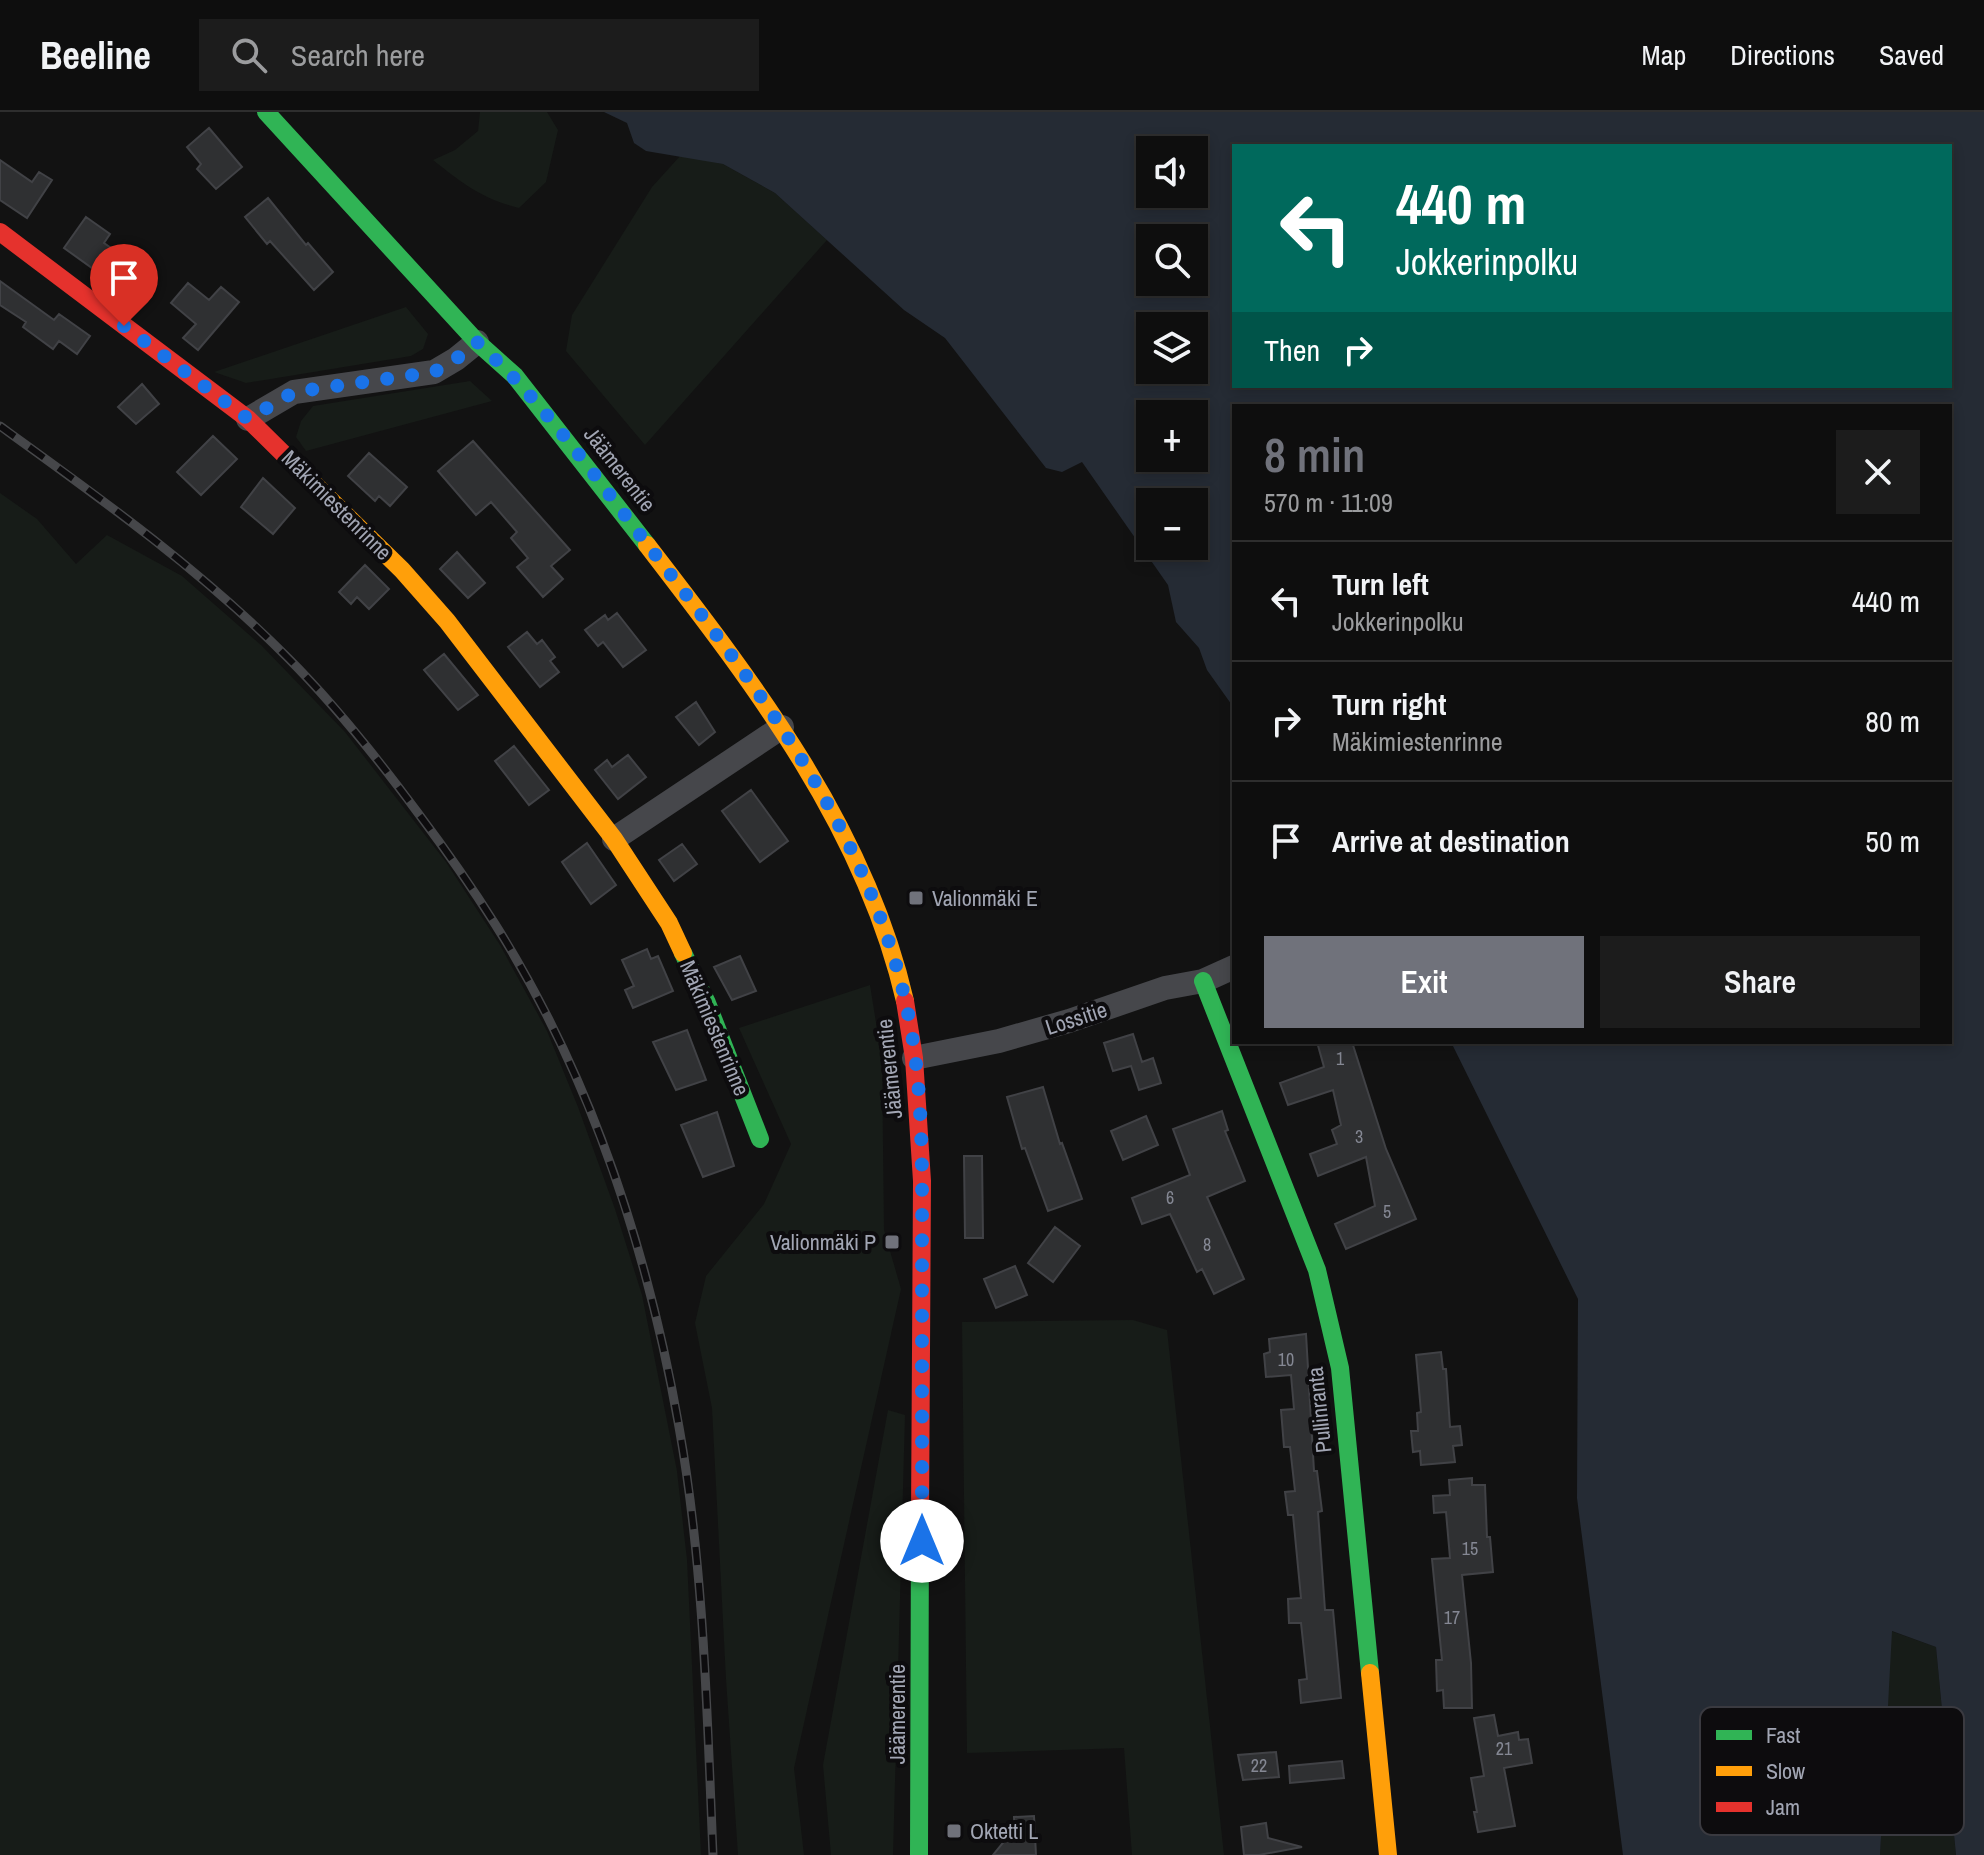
<!DOCTYPE html>
<html lang="en">
<head>
<meta charset="utf-8">
<style>
  :root { --surface:#0e0e0e; --page:#1c1c1c; --text:#f1f3f6; --muted:#9b9c9e; --line:#2e2e2e; --accent:#70727b }
  body { margin:0; font-family:"Archivo Narrow",sans-serif; background:var(--page); color:var(--text); height:100vh; display:flex; flex-direction:column; font-size:30px; white-space:nowrap }
  * { box-sizing:border-box; margin:0 }
  p { font-size:26px; color:var(--muted) }
  .icon { flex:none; width:44px; height:44px; fill:none; stroke:currentColor; stroke-width:2; stroke-linecap:round; stroke-linejoin:round }
  .map { position:relative; flex:1; overflow:hidden }
  .drawer { position:absolute; left:1232px; top:292px; width:720px; height:640px; display:flex; flex-direction:column; background:var(--surface); border-radius:0px; box-shadow:0 4px 12px #0003,0 0 0 2px var(--line) }
  .drawer>* { flex:none }
  .top-card { position:absolute; left:1232px; top:32px; width:720px; height:244px; border-radius:0px; box-shadow:0 4px 12px #0003,0 0 0 2px var(--line); background:#00695c; color:#fff; overflow:hidden }
  .controls { position:absolute; left:1136px; top:24px; display:grid; gap:16px }
  .controls a { display:grid; place-items:center; width:72px; height:72px; border-radius:0px; background:var(--surface); box-shadow:0 4px 12px #0003,0 0 0 2px var(--line); font-size:40px }
  .pin { position:absolute; display:grid; place-items:center; width:68px; height:68px; color:#fff; margin:-82px -34px; border-radius:50% 50% 50% 0; rotate:-45deg; box-shadow:0 0 8px #0007 }
  .pin .icon { rotate:45deg }
  .me { position:absolute; width:88px; margin:-44px; rotate:0deg; stroke-linejoin:round; filter:drop-shadow(0 0 6px #0008) }
  .turn { display:flex; align-items:center; gap:28px; height:168px; padding:0 32px; font-size:36px }
  .turn .icon { width:104px; height:104px; stroke-width:2.5 }
  .turn b { display:block; font-size:56px; line-height:68px }
  .then { display:flex; align-items:center; height:76px; padding:0 32px; background:#0003; gap:16px; font-size:30px }
  .round { display:grid; place-items:center; flex:none; width:84px; height:84px; border-radius:0px; background:var(--page) }
  .head { display:flex; align-items:center; justify-content:space-between; height:136px; padding:0 32px }
  h1 { font-size:48px; font-weight:600; line-height:60px; color:var(--accent) }
  .cta { display:flex; gap:16px; margin-top:auto; padding:16px 32px }
  .cta a { flex:1; height:92px; border-radius:0px; background:var(--accent); color:#fff; font-size:32px; font-weight:600; line-height:92px; text-align:center }
  .cta a+a { background:var(--page); color:var(--text) }
  ul { padding:0; list-style:none }
  li { display:flex; align-items:center; gap:24px; height:120px; padding:0 32px; border-top:2px solid var(--line) }
  li div { flex:1 }
  li b { display:block; font-size:30px }
  li em { font-style:normal }
  header { display:flex; align-items:center; gap:48px; box-sizing:border-box; height:112px; padding:0 40px; background:var(--surface); border-bottom:2px solid var(--line) }
  header strong { font-size:38px }
  nav { display:flex; gap:44px; margin-inline-start:auto; font-size:28px }
  .search { width:560px; height:72px; background:var(--page); display:flex; align-items:center; gap:20px; box-sizing:border-box; padding:0 28px; border-radius:0px; color:var(--muted); font-size:30px }
  .map>svg:first-child { display:block }
</style>
</head>
<body>
<header>
<strong>Beeline</strong>
<div class="search"><svg class="icon" aria-label="search" viewBox="0 0 24 24"><circle cx="10" cy="10" r="6"/><path d="M15 15l6 6"/></svg>Search here</div>
<nav><a>Map</a><a>Directions</a><a>Saved</a></nav>
</header>
<div class="map">
<svg width="1984" height="1743" viewBox="0 0 1984 1743">
  <rect width="100%" height="100%" fill="#121212"/>
  <!-- green -->
  <path fill="#171c18" d="M 480,0 L 547,0 L 558,18 L 546,70 L 519,96 C 482,87 462,71 433,48 L 455,38 L 478,19 Z
    M 681,43 L 723,52 L 775,81 L 827,128 L 645,333 L 566,239 L 572,203 L 652,75 Z
    M 406,195 L 428,222 L 423,237 L 411,244 L 246,271 L 214,260 Z
    M 470,269 L 492,289 L 306,339 L 296,325 L 301,309 L 313,294 Z
    M 0,381 L 37,407 L 76,452 L 107,423 L 182,464 L 261,533 L 345,620 L 446,750 L 500,833 L 547,919 L 578,995 L 615,1097 L 642,1183 L 677,1359 L 687,1448 L 701,1743 L 0,1743 Z
    M 870,873 L 882,948 L 884,1118 L 901,1177 L 794,1656 L 804,1743 L 738,1743 L 726,1567 L 712,1296 L 695,1211 L 706,1164 L 764,1092 L 791,1032 L 739,916 Z
    M 1133,1208 L 1167,1218 L 1224,1743 L 1132,1743 L 1124,1636 L 967,1641 L 962,1210 Z
    M 888,1298 L 905,1303 L 893,1743 L 831,1743 L 823,1653 Z
    M 1891,1519 L 1936,1535 L 1956,1743 L 1880,1743 Z"/>
  <!-- water -->
  <path fill="#252b34" fill-rule="evenodd" d="M 604,0 L 1984,0 L 1984,1743 L 1956,1743 L 1936,1535 L 1892,1519 L 1880,1743 L 1623,1743 L 1577,1386 L 1578,1187 L 1451,930 L 1950,930 L 1950,294 L 1234,294 L 1234,596 L 1207,558 L 1199,536 L 1176,510 L 1168,473 L 1082,350 L 1062,360 L 1046,356 L 945,226 L 904,198 L 775,81 L 723,52 L 646,39 L 634,31 L 627,11 ZM 1234,34 L 1950,34 L 1950,274 L 1234,274 ZM 1150,38 L 1194,38 L 1194,82 L 1150,82 ZM 1150,126 L 1194,126 L 1194,170 L 1150,170 ZM 1150,214 L 1194,214 L 1194,258 L 1150,258 ZM 1150,302 L 1194,302 L 1194,346 L 1150,346 ZM 1150,390 L 1194,390 L 1194,434 L 1150,434 Z"/>
  <!-- building -->
  <path fill="#2f3032" stroke="#414246" stroke-width="2" d="M 209,16 L 242,55 L 216,77 L 197,57 L 201,52 L 187,35 Z
    M 0,48 L 32,70 L 39,60 L 52,68 L 27,106 L 0,88 Z
    M 268,86 L 306,133 L 308,131 L 333,160 L 314,178 L 270,129 L 267,132 L 245,105 Z
    M 86,105 L 110,122 L 104,131 L 121,143 L 117,148 L 129,157 L 117,174 L 64,136 Z
    M 0,169 L 54,208 L 59,202 L 90,224 L 77,242 L 59,229 L 53,237 L 23,215 L 26,210 L 0,193 Z
    M 188,171 L 209,188 L 221,175 L 239,190 L 198,238 L 183,226 L 196,212 L 171,191 Z
    M 142,272 L 159,292 L 136,312 L 118,295 Z
    M 213,324 L 237,347 L 201,383 L 177,360 Z
    M 473,329 L 570,438 L 551,454 L 563,467 L 543,485 L 517,455 L 528,446 L 511,426 L 517,420 L 491,390 L 476,403 L 438,359 Z
    M 369,341 L 407,375 L 390,394 L 379,384 L 375,389 L 348,364 Z
    M 263,366 L 295,396 L 273,422 L 241,395 Z
    M 457,440 L 485,471 L 468,486 L 440,457 Z
    M 365,453 L 389,477 L 369,497 L 357,485 L 351,492 L 339,480 Z
    M 617,501 L 646,538 L 623,555 L 603,530 L 598,534 L 585,518 L 605,503 L 608,508 Z
    M 527,520 L 537,532 L 542,528 L 555,545 L 550,549 L 559,560 L 540,575 L 508,535 Z
    M 444,542 L 478,583 L 458,598 L 424,558 Z
    M 696,590 L 715,620 L 699,633 L 676,605 Z
    M 514,634 L 549,678 L 529,693 L 495,649 Z
    M 628,643 L 646,665 L 618,687 L 595,658 L 607,648 L 612,655 Z
    M 751,678 L 788,729 L 760,750 L 722,699 Z
    M 587,731 L 616,773 L 591,792 L 562,750 Z
    M 682,732 L 697,752 L 674,769 L 659,748 Z
    M 647,837 L 651,847 L 658,844 L 673,879 L 633,896 L 625,878 L 634,874 L 622,848 Z
    M 740,844 L 756,879 L 732,888 L 714,855 Z
    M 687,918 L 706,968 L 676,978 L 653,930 Z
    M 1133,922 L 1142,950 L 1153,946 L 1161,971 L 1139,978 L 1131,954 L 1113,959 L 1104,931 Z
    M 1317,930 L 1352,930 L 1386,1037 L 1416,1107 L 1346,1137 L 1335,1112 L 1375,1094 L 1366,1045 L 1318,1064 L 1310,1042 L 1337,1032 L 1332,1018 L 1341,1013 L 1333,978 L 1288,993 L 1280,971 L 1324,955 Z
    M 1043,975 L 1060,1032 L 1062,1031 L 1082,1087 L 1048,1099 L 1025,1036 L 1022,1037 L 1007,985 Z
    M 1222,999 L 1228,1018 L 1225,1019 L 1245,1069 L 1207,1085 L 1244,1167 L 1214,1182 L 1202,1157 L 1197,1160 L 1170,1102 L 1142,1112 L 1132,1086 L 1190,1063 L 1173,1017 Z
    M 717,1000 L 734,1054 L 703,1065 L 681,1013 Z
    M 1146,1004 L 1158,1033 L 1123,1048 L 1111,1019 Z
    M 964,1044 L 982,1044 L 983,1126 L 965,1126 Z
    M 1055,1115 L 1080,1134 L 1053,1170 L 1028,1151 Z
    M 1015,1154 L 1027,1183 L 996,1196 L 984,1167 Z
    M 1306,1222 L 1314,1359 L 1317,1359 L 1322,1399 L 1318,1400 L 1325,1498 L 1333,1498 L 1341,1586 L 1301,1591 L 1299,1568 L 1307,1567 L 1301,1511 L 1289,1511 L 1288,1487 L 1301,1486 L 1293,1403 L 1288,1403 L 1285,1380 L 1295,1379 L 1290,1335 L 1284,1335 L 1281,1298 L 1294,1297 L 1291,1263 L 1266,1265 L 1264,1242 L 1270,1240 L 1269,1227 Z
    M 1441,1240 L 1443,1257 L 1446,1257 L 1450,1315 L 1460,1314 L 1462,1333 L 1453,1334 L 1455,1350 L 1421,1353 L 1420,1339 L 1413,1340 L 1411,1319 L 1418,1319 L 1417,1301 L 1421,1300 L 1416,1243 Z
    M 1472,1366 L 1472,1373 L 1485,1373 L 1487,1425 L 1490,1425 L 1493,1460 L 1462,1463 L 1471,1551 L 1472,1596 L 1444,1596 L 1443,1578 L 1437,1579 L 1436,1548 L 1442,1548 L 1432,1447 L 1450,1446 L 1446,1400 L 1434,1401 L 1433,1384 L 1450,1383 L 1449,1368 Z
    M 1494,1603 L 1498,1624 L 1518,1620 L 1519,1628 L 1528,1627 L 1532,1651 L 1504,1656 L 1515,1714 L 1478,1720 L 1474,1700 L 1477,1700 L 1471,1666 L 1484,1664 L 1474,1606 Z
    M 1276,1640 L 1279,1665 L 1243,1668 L 1238,1643 Z
    M 1342,1649 L 1344,1666 L 1290,1671 L 1289,1654 Z
    M 1034,1704 L 1036,1743 L 993,1743 L 1006,1727 L 1015,1727 L 1014,1705 Z
    M 1266,1711 L 1268,1726 L 1302,1735 L 1259,1743 L 1244,1743 L 1241,1715 Z"/>
  <g fill="none" stroke-linecap="round" stroke-linejoin="round">
    <!-- street -->
    <path stroke="#46474b" stroke-width="24" d="M 248,307 L 294,280 L 434,260 L 456,247 L 477,230
      M 614,727 L 782,615
      M 914,946 L 999,929 L 1069,909 L 1165,876 L 1203,869 L 1234,855"/>
    <!-- fast -->
    <path stroke="#30b455" stroke-width="18" d="M 266,0 L 477,230 L 515,264 L 647,433
      M 683,841 L 707,891 L 760,1027
      M 1203,869 L 1317,1158 L 1340,1256 L 1370,1561
      M 919,1743 L 920,1407"/>
    <!-- slow -->
    <path stroke="#ff9f0a" stroke-width="18" d="M 312,370 L 402,458 L 447,509 L 614,727 L 669,811 L 683,841
      M 647,433 C 754,572 865,715 905,889
      M 1370,1561 L 1388,1743"/>
    <!-- jam -->
    <path stroke="#e5322d" stroke-width="18" d="M 0,120 L 248,307 L 312,370
      M 905,889 L 914,946 L 922,1069 L 920,1407"/>
    <defs>
      <path id="rail" d="M 0,314 C 100,386 201,458 288,546 C 336,594 378,647 418,701 C 445,737 471,774 495,812 C 591,964 648,1139 679,1315 C 704,1455 707,1601 713,1743"/>
    </defs>
    <!-- rail casing -->
    <use href="#rail" stroke="#46474a" stroke-width="9"/>
    <!-- rail -->
    <use href="#rail" stroke="#0d0c0e" stroke-width="6" stroke-dasharray="18" stroke-linecap="butt"/>
  </g>
  <g fill="none" stroke-linecap="round" stroke-linejoin="round">
    <!-- route -->
    <path stroke="#1a73e8" stroke-width="14" stroke-dasharray="0 25.2" d="M 124,214 L 248,307 L 294,280 L 434,260 L 456,247 L 477,230 C 539,286 587,353 637,419 C 751,566 872,720 909,906 C 924,983 922,1063 922,1141 C 922,1237 922,1333 922,1429"/>
  </g>
  <!-- markers -->
  <g fill="#70727b" stroke="#0d0c0e" stroke-width="3">
    <rect x="908" y="778" width="16" height="16" rx="4"/>
    <rect x="884" y="1122" width="16" height="16" rx="4"/>
    <rect x="946" y="1711" width="16" height="16" rx="4"/>
  </g>
  <g text-anchor="middle" stroke-width="8" stroke-linejoin="round" paint-order="stroke">
    <!-- number labels -->
    <g font-size="18" fill="#858894">
      <text x="1340" y="953">1</text>
      <text x="1359" y="1031">3</text>
      <text x="1170" y="1092">6</text>
      <text x="1387" y="1106">5</text>
      <text x="1207" y="1139">8</text>
      <text x="1286" y="1254">10</text>
      <text x="1470" y="1443">15</text>
      <text x="1452" y="1512">17</text>
      <text x="1504" y="1643">21</text>
      <text x="1259" y="1660">22</text>
    </g>
    <!-- street labels -->
    <g font-size="22" fill="#a2a6b4" stroke="#0d0c0e">
      <text transform="translate(620 357) rotate(52)" y="8">Jäämerentie</text>
      <text transform="translate(337 393) rotate(45)" y="8">Mäkimiestenrinne</text>
      <text transform="translate(1076 906) rotate(-18)" y="8">Lossitie</text>
      <text transform="translate(715 916) rotate(67)" y="8">Mäkimiestenrinne</text>
      <text transform="translate(889 957) rotate(-96)" y="8">Jäämerentie</text>
      <text transform="translate(1319 1298) rotate(-96)" y="8">Pullinranta</text>
      <text transform="translate(897 1602) rotate(-90)" y="8">Jäämerentie</text>
    </g>
    <!-- poi labels -->
    <g font-size="22" fill="#a2a6b4" stroke="#0d0c0e" text-anchor="start">
      <text x="932" y="794">Valionmäki E</text>
      <text x="876" y="1138" text-anchor="end">Valionmäki P</text>
      <text x="970" y="1727">Oktetti L</text>
    </g>
  </g>
  <!-- legend -->
  <rect x="1700" y="1595" width="264" height="128" rx="12" fill="#0d0c0e" stroke="#3a3a40" stroke-width="2"/>
  <rect x="1716" y="1618" width="36" height="10" fill="#30b455"/>
  <rect x="1716" y="1654" width="36" height="10" fill="#ff9f0a"/>
  <rect x="1716" y="1690" width="36" height="10" fill="#e5322d"/>
  <g font-size="22" fill="#a2a6b4">
    <text x="1766" y="1631">Fast</text>
    <text x="1766" y="1667">Slow</text>
    <text x="1766" y="1703">Jam</text>
  </g>
</svg>
<div class="controls">
<a><svg class="icon" aria-label="sound" viewBox="0 0 24 24"><path d="M4 9h4l5-4v14l-5-4H4zM17 9q2 3 0 6"/></svg></a>
<a><svg class="icon" aria-label="search" viewBox="0 0 24 24"><circle cx="10" cy="10" r="6"/><path d="M15 15l6 6"/></svg></a>
<a><svg class="icon" aria-label="layers" viewBox="0 0 24 24"><path d="M12 4l9 5-9 5-9-5zM3 14l9 5 9-5"/></svg></a>
<a>+</a>
<a>−</a>
</div>
<div class="pin" style="left:124px;top:214px;background:#d93025"><svg class="icon" aria-label="arrive" viewBox="0 0 24 24"><path d="M6 21V4h12l-3 4 3 4H6"/></svg></div>
<svg class="me" style="left:922px;top:1429px" viewBox="-20 -20 40 40"><circle r="19" fill="#fff"/><path d="M0-13L10 11 0 6-10 11z" fill="#1a73e8"/></svg>
<div class="top-card">
<div class="turn"><svg class="icon" aria-label="left" viewBox="0 0 24 24"><path d="M17 20v-9H6M10 6l-5 5 5 5"/></svg><div><b>440 m</b>Jokkerinpolku</div></div>
<div class="then">Then<svg class="icon" aria-label="right" viewBox="0 0 24 24"><path d="M7 20v-9h11M14 6l5 5-5 5"/></svg></div>
</div>
<section class="drawer">
<div class="head"><div><h1>8 min</h1><p>570 m · 11:09</p></div><a class="round"><svg class="icon" aria-label="close" viewBox="0 0 24 24"><path d="M6 6l12 12M18 6L6 18"/></svg></a></div>
<ul>
<li><svg class="icon" aria-label="left" viewBox="0 0 24 24"><path d="M17 20v-9H6M10 6l-5 5 5 5"/></svg><div><b>Turn left</b><p>Jokkerinpolku</p></div><em>440 m</em></li>
<li><svg class="icon" aria-label="right" viewBox="0 0 24 24"><path d="M7 20v-9h11M14 6l5 5-5 5"/></svg><div><b>Turn right</b><p>Mäkimiestenrinne</p></div><em>80 m</em></li>
<li><svg class="icon" aria-label="arrive" viewBox="0 0 24 24"><path d="M6 21V4h12l-3 4 3 4H6"/></svg><div><b>Arrive at destination</b></div><em>50 m</em></li>
</ul>
<div class="cta"><a>Exit</a><a>Share</a></div>
</section>
</div>
</body>
</html>
